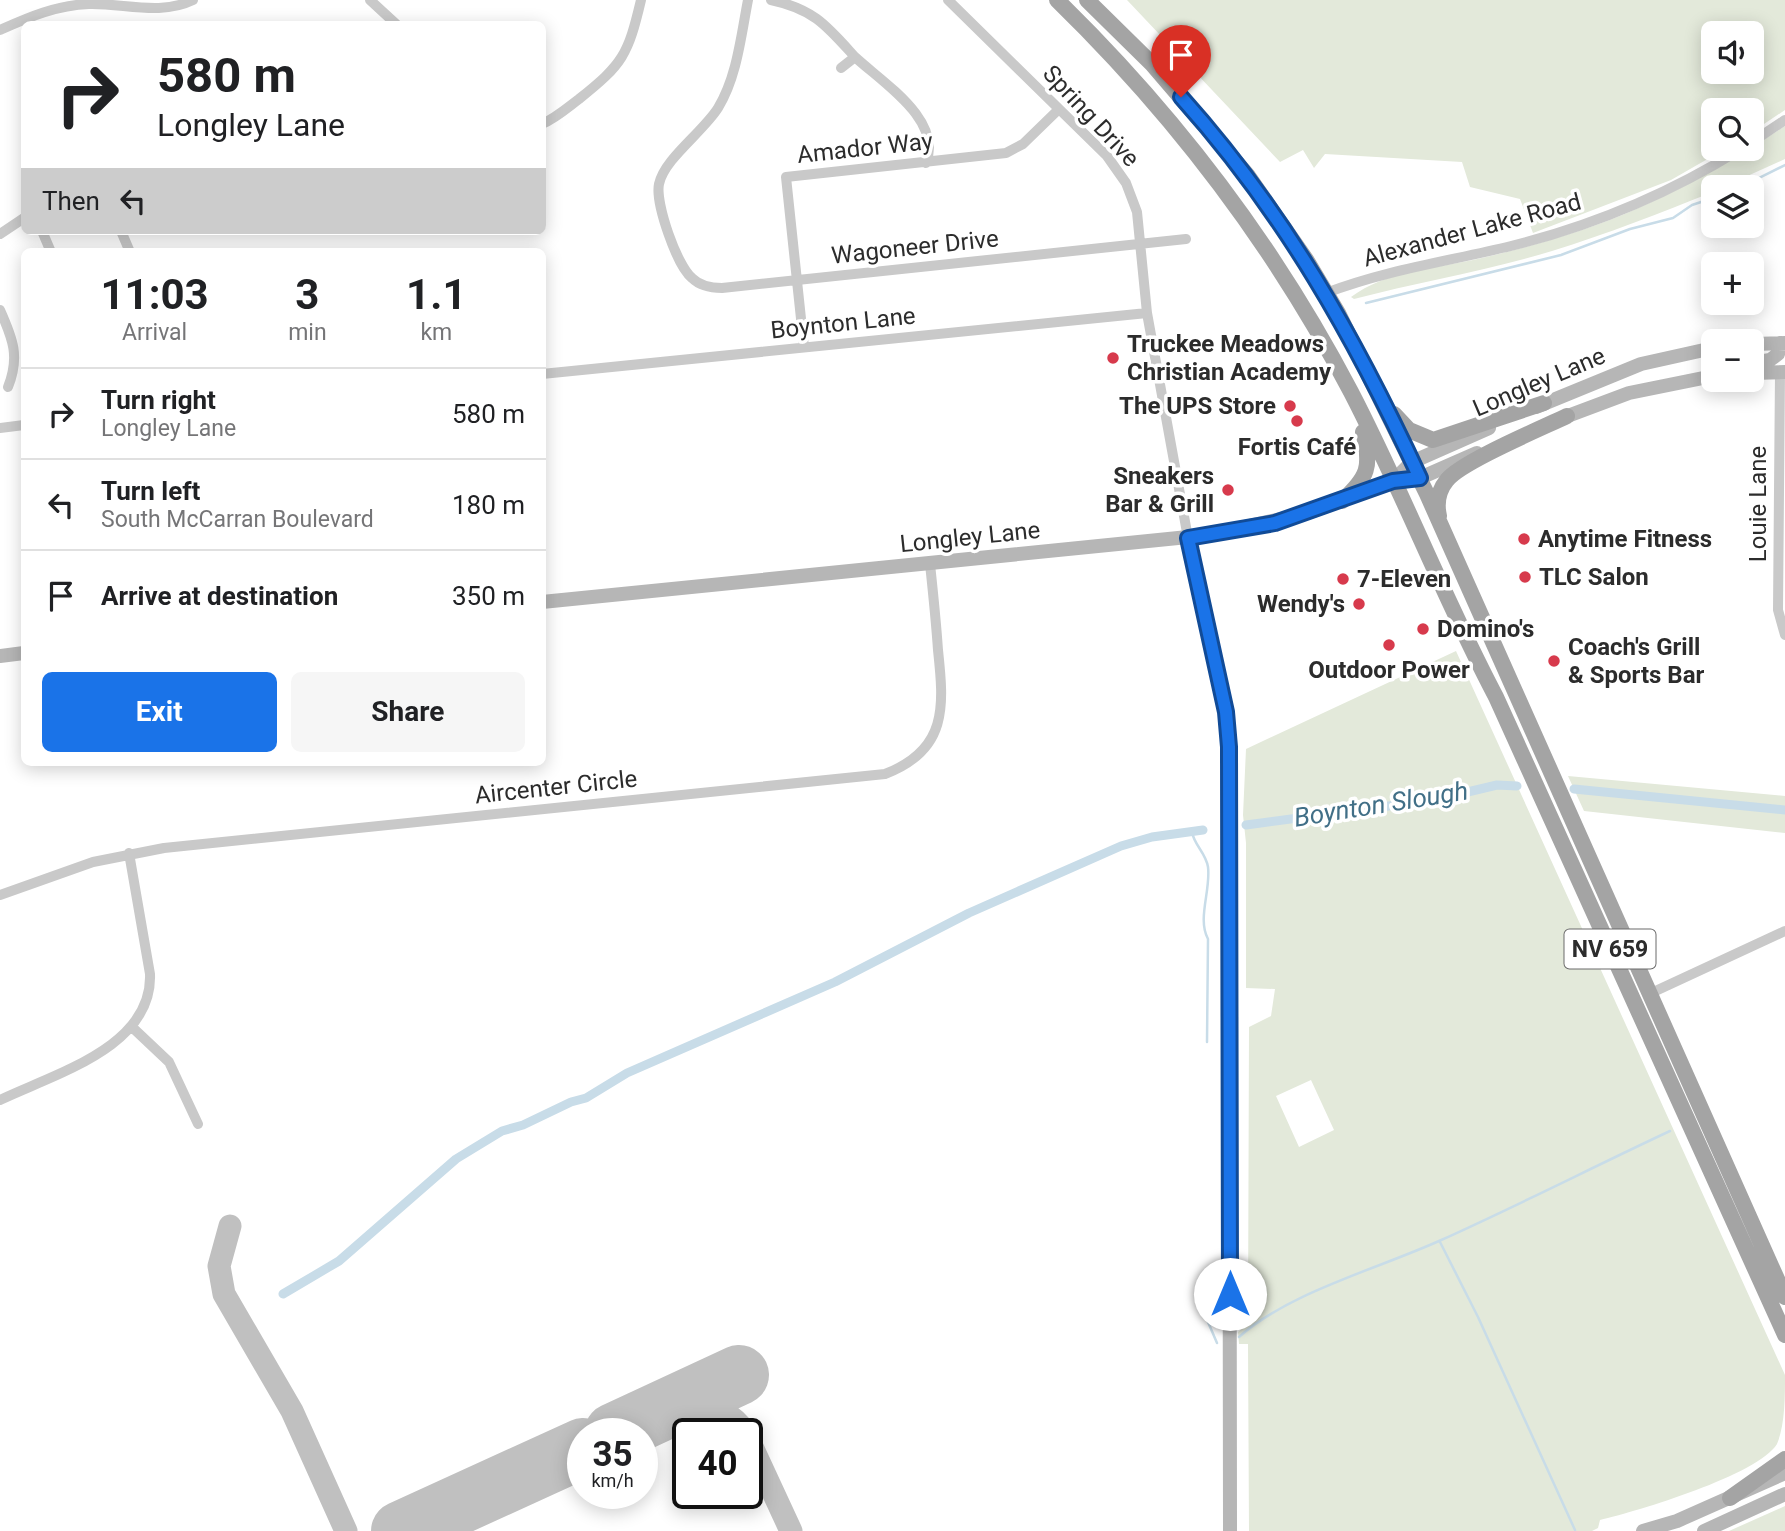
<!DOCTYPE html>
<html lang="en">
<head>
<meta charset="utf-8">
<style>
  :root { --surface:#fff; --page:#f6f6f6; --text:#202124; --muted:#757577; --line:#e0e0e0; --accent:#1a73e8 }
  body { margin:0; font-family:Roboto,sans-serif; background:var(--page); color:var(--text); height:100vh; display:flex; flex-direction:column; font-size:26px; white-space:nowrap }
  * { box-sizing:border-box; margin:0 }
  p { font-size:23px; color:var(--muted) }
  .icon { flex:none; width:38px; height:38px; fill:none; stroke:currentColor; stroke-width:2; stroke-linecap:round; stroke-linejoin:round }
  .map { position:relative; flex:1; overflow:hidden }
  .sheet { position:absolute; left:21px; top:248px; width:525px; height:518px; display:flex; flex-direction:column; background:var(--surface); border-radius:10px; box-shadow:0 4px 18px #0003 }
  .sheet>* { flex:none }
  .top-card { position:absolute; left:21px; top:21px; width:525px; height:214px; border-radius:10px; box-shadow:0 4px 18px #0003; background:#fff; color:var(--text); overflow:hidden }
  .controls { position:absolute; left:1701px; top:21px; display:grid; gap:14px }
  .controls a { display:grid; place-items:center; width:63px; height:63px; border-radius:10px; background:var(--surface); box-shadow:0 4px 18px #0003; font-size:35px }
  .speed { position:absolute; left:567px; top:1418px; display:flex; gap:14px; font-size:35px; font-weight:700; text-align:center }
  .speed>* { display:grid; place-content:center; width:91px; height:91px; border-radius:50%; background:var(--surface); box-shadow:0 4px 18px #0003; line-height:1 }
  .speed small { font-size:18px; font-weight:400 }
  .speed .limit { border:4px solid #111; border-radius:10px; background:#fff; color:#111 }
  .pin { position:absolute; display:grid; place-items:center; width:60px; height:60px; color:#fff; margin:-72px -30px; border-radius:50% 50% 50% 0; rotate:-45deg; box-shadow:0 0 7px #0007 }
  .pin .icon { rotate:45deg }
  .me { position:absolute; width:77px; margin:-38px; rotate:0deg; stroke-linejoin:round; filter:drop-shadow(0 0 5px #0008) }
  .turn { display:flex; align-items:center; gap:24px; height:147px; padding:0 21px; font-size:32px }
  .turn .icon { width:91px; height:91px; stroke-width:2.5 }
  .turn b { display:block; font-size:49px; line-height:60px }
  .then { display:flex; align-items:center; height:66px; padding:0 21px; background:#0003; gap:14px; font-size:26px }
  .eta { display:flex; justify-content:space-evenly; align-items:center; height:119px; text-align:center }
  .eta b { font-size:42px; font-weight:700; line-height:49px }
  .cta { display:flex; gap:14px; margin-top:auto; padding:14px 21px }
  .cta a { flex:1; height:80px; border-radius:10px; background:var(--accent); color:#fff; font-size:28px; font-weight:700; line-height:80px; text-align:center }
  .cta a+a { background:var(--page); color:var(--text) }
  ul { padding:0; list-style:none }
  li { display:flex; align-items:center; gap:21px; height:91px; padding:0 21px; border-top:2px solid var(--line) }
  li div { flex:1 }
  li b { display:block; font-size:26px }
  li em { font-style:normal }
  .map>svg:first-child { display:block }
</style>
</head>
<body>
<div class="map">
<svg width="1785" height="1531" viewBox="0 0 1785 1531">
  <rect width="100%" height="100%" fill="#fff"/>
  <!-- green -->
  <path fill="#e3e9da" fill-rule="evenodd" d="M 1127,0 L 1785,0 L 1785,110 L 1752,132 L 1752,110 L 1713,110 L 1713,149 L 1725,149 L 1671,180 L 1533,233 L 1520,199 L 1470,187 L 1462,162 L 1325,154 L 1314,168 L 1303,150 L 1280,162 ZM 1752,33 L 1752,72 L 1713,72 L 1713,33 Z
    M 1785,126 L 1785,159 L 1723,187 L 1713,187 L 1713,192 C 1660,213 1607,234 1552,251 C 1487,271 1419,282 1354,299 L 1351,297 C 1386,271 1432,269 1473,260 C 1505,253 1536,245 1566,235 C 1646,211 1717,170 1785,126 Z
    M 1456,651 L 1785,1375 C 1785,1397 1785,1425 1777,1444 C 1758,1475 1638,1511 1600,1520 L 1598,1528 L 1592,1531 L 1249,1531 L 1248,1344 L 1239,1344 L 1238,1332 L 1248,1323 L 1249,1027 L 1271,1016 L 1275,989 L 1246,988 L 1246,843 L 1243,815 L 1246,749 ZM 1311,1080 L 1334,1130 L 1299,1147 L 1276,1096 Z
    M 1568,776 L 1785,796 L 1785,833 L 1584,811 Z
    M 1785,1506 L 1785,1531 L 1729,1531 Z"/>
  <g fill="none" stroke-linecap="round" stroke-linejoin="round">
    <!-- stream -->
    <path stroke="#c8dce8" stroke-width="2.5" d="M 1741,187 L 1785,165
      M 1366,303 L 1561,255 L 1630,229 L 1673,218 L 1692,205 L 1713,198
      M 1192,832 C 1194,845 1206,853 1208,867 C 1211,890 1197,919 1208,939 L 1207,1042
      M 1440,1242 L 1478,1317 L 1575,1530
      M 1207,1274 L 1208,1322 L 1217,1343
      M 1239,1337 C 1290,1292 1377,1269 1439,1241 C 1517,1206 1593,1167 1670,1131"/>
    <!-- canal -->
    <path stroke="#c8dce8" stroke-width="9" d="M 1574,789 L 1785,810
      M 1246,825 L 1434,800 L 1497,785 L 1517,786
      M 283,1294 L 339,1261 L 456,1159 L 502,1131 L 523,1125 L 571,1102 L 586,1098 L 627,1073 L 835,982 L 969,913 L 1121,846 L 1152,837 L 1203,830"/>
    <!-- taxiway -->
    <path stroke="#c0c0c0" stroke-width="23" d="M 230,1226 L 219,1266 L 224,1294 L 292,1411 L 346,1531
      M 668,1408 C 699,1401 727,1405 746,1433
      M 747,1436 L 791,1531"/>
    <!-- runway -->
    <path stroke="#c0c0c0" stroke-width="60" d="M 614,1433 L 739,1375
      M 401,1531 L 583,1448"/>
    <!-- street -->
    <path stroke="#c9c9c9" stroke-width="10" d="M 370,0 L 396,24
      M 748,0 C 741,36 737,77 718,108 C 703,132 664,159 659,184 C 655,203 677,266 692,278 C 700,286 711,288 722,288 L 1186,239
      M 771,0 C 814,9 827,26 855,57
      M 948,0 L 1107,156 L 1126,183 L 1137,212 L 1147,313 L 1188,538
      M 0,30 C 29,17 57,5 89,4 C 124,3 160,16 193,0
      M 841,68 L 855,57 C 883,83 943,120 926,163
      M 542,124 C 556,118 567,108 579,99 C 623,64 628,55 641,0
      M 1752,142 L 1785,120
      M 42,231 L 51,252
      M 121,231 L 130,252
      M 0,234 L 24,218
      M 1326,293 C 1386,270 1449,261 1511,246 C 1592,226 1670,193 1741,149
      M 0,310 C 13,339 20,357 8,387
      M 804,347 L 786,177 L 1006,153 L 1023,144 L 1059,109
      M 1780,372 L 1778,610 L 1785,635
      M 542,374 L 1147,313
      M 0,428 L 24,425
      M 0,895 L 93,862 L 164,848 L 885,774 C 948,750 944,706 938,650 C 936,621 933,592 930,564
      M 1649,994 L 1785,931
      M 133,1028 L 169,1062 L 198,1124
      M 0,1100 C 54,1074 153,1047 150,974 L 129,853"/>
    <!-- secondary -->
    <path stroke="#b6b6b6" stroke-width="14" d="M 1752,344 L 1785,343
      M 1752,363 L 1770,360 L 1778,354 L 1780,343
      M 1752,373 L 1785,372
      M 1536,407 L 1641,364 L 1713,348
      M 1557,420 L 1629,393 L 1713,376
      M 1393,481 L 1412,462 L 1489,428
      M 1188,538 L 1225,712 L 1229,747 L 1230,1531
      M 542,602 L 1208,535 L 1308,513 L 1393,481 L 1420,478 L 1477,453
      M 0,656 L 24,653
      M 1643,1531 L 1677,1521 L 1785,1473
      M 1704,1531 L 1785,1494"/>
    <!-- primary -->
    <path stroke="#a4a4a4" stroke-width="16" d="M 1057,0 C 1175,115 1274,245 1351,392 C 1403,492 1443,597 1496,697 L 1785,1335
      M 1087,0 L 1152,64 L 1248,176 L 1307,261 L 1338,313 L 1427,494 L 1785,1297
      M 1394,414 L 1409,430 L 1433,440 L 1544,403
      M 1342,501 C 1368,477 1372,467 1363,432
      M 1439,516 C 1436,503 1438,491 1447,480 C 1461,462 1542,428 1567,416
      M 1730,1498 L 1785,1459"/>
  </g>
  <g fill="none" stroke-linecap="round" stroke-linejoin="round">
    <defs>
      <path id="route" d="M 1181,97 C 1285,213 1355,338 1420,478 L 1393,481 L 1275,523 L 1188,538 L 1226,712 L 1229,747 L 1230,1294"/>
    </defs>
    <!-- route casing -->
    <use href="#route" stroke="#114b97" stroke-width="18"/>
    <!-- route -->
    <use href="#route" stroke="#1a73e8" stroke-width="12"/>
  </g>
  <!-- markers -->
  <g fill="#d73a4c" stroke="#fff" stroke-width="2.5">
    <circle cx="1113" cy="358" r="7"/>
    <circle cx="1290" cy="406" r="7"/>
    <circle cx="1297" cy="421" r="7"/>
    <circle cx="1228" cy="490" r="7"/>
    <circle cx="1524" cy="539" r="7"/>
    <circle cx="1525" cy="577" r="7"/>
    <circle cx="1343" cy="579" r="7"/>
    <circle cx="1359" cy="604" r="7"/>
    <circle cx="1423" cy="629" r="7"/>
    <circle cx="1389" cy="645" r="7"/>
    <circle cx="1554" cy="661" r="7"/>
  </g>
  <g text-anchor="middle" stroke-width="7" stroke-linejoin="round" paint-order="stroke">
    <!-- shield labels -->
    <rect fill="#fff" stroke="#6b6b6b" stroke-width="2" x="1564.5" y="929.5" width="91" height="39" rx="5"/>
    <g font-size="23" font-weight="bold" fill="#2c2c2c">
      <text x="1610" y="957">NV 659</text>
    </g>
    <!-- street labels -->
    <g font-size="24" fill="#2c2c2c" stroke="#fff">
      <text transform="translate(1091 116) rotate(47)" y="8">Spring Drive</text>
      <text transform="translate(865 148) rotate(-6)" y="8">Amador Way</text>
      <text transform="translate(1472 230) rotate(-15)" y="8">Alexander Lake Road</text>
      <text transform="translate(915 247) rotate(-6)" y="8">Wagoneer Drive</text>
      <text transform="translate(843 323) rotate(-6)" y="8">Boynton Lane</text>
      <text transform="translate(1539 382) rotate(-23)" y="8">Longley Lane</text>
      <text transform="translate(1758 504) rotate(-90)" y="8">Louie Lane</text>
      <text transform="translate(970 537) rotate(-6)" y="8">Longley Lane</text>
      <text transform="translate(556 787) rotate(-6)" y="8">Aircenter Circle</text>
    </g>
    <!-- poi labels -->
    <g font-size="24" font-weight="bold" fill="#2c2c2c" stroke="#fff" text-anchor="start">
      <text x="1127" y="352">Truckee Meadows<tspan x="1127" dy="28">Christian Academy</tspan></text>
      <text x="1276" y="414" text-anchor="end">The UPS Store</text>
      <text x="1297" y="455" text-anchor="middle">Fortis Café</text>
      <text x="1214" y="484" text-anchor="end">Sneakers<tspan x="1214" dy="28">Bar &amp; Grill</tspan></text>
      <text x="1538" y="547">Anytime Fitness</text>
      <text x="1539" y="585">TLC Salon</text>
      <text x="1357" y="587">7-Eleven</text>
      <text x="1345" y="612" text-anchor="end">Wendy's</text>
      <text x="1437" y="637">Domino's</text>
      <text x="1568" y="655">Coach's Grill<tspan x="1568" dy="28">&amp; Sports Bar</tspan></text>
      <text x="1389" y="678" text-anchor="middle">Outdoor Power</text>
    </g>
    <!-- water labels -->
    <g font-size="26" font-style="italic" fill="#416f87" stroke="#fff">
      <text transform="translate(1381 804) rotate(-9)" y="9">Boynton Slough</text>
    </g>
  </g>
</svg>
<div class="controls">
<a><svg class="icon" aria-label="sound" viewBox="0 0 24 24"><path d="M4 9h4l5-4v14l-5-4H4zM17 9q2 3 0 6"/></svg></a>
<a><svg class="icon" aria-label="search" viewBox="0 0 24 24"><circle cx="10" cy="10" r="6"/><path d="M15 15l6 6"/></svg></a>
<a><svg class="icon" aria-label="layers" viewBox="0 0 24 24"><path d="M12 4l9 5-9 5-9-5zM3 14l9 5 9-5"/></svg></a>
<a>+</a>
<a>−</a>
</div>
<div class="speed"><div>35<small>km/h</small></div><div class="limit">40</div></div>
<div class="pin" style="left:1181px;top:97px;background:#d93025"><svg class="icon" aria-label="arrive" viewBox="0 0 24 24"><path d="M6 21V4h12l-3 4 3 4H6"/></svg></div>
<svg class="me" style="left:1230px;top:1294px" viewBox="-20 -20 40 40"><circle r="19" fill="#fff"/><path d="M0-13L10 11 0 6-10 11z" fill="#1a73e8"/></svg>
<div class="top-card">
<div class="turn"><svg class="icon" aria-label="right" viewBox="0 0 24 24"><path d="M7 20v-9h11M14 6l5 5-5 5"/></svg><div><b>580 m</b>Longley Lane</div></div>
<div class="then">Then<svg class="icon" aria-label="left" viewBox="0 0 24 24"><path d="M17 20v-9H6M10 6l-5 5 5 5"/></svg></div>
</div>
<section class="sheet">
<div class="eta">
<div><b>11:03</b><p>Arrival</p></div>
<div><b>3</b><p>min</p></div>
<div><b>1.1</b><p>km</p></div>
</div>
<ul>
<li><svg class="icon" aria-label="right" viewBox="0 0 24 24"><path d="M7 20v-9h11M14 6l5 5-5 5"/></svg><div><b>Turn right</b><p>Longley Lane</p></div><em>580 m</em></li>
<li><svg class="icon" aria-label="left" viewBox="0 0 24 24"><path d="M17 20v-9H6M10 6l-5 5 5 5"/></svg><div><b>Turn left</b><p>South McCarran Boulevard</p></div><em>180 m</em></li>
<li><svg class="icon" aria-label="arrive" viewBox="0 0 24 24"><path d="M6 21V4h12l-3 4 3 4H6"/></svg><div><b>Arrive at destination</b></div><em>350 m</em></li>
</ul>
<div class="cta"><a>Exit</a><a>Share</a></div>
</section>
</div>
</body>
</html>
